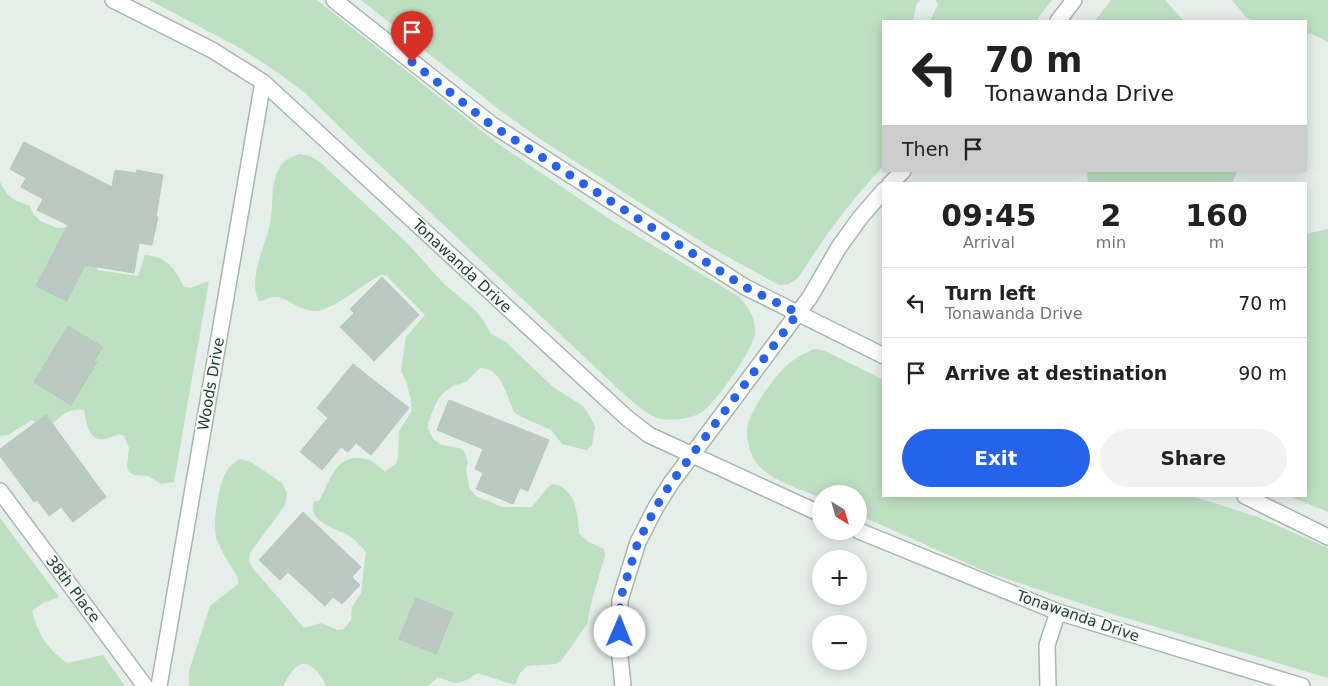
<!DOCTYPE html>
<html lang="en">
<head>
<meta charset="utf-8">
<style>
  :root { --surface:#fff; --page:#f2f2f2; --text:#222; --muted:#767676; --line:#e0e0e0; --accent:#2563eb }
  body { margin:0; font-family:"DejaVu Sans",sans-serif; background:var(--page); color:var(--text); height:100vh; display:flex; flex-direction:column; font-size:19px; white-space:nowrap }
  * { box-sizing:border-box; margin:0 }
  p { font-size:16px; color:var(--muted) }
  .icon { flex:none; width:28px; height:28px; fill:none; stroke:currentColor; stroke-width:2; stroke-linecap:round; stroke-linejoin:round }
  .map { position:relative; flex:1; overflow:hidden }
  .drawer { position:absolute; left:882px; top:182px; width:425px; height:315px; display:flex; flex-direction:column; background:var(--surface); border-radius:0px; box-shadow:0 2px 12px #0003 }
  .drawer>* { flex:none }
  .guide { position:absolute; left:882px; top:20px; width:425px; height:152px; border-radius:0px; box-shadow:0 2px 12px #0003; background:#fff; color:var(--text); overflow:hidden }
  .needle { width:32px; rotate:143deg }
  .buttons { position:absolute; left:812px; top:485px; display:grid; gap:10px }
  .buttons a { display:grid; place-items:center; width:55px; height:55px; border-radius:50%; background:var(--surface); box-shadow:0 2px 12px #0003; font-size:25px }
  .pin { position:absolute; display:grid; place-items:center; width:42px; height:42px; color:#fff; margin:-51px -21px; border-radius:50% 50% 50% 0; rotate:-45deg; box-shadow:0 0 5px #0007 }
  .pin .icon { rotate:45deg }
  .me { position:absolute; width:55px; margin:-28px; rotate:1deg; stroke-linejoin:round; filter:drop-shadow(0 0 4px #0008) }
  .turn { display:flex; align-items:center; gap:18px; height:105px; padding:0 20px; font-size:22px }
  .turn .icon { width:65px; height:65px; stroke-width:2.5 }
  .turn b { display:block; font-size:35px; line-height:42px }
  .then { display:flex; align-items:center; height:48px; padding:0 20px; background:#0003; gap:10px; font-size:19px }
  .eta { display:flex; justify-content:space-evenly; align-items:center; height:85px; text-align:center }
  .eta b { font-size:30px; font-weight:700; line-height:35px }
  .action { display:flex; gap:10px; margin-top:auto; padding:10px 20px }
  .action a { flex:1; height:58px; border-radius:30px; background:var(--accent); color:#fff; font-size:20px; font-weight:700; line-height:58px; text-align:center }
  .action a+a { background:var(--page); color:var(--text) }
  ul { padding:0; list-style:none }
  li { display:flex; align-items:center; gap:15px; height:70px; padding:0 20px; border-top:1px solid var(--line) }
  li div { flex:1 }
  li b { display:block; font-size:19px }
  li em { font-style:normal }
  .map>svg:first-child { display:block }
</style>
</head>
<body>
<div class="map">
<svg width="1328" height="686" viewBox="0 0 1328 686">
  <rect width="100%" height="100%" fill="#e5eee9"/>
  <!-- green -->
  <path fill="#bde0c2" d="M 149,0 L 317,0 L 497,143 L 614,222 L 738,296 C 748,306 756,318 755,333 C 753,350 717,401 702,412 C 691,419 673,421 661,419 C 650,417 634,403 626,396 L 355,142 L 305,93 L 277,72 L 240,48 Z
    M 361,0 L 920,0 L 916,5 L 913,21 L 884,21 L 884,166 C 851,199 823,239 798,278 L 789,284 L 779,285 L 708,246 L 540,139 L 501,111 Z
    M 935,0 L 1052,0 L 1036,21 L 930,21 L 938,4 Z
    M 1111,0 L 1165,0 L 1184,21 L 1095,21 Z
    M 1232,0 L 1328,0 L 1328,42 L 1312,34 L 1306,34 L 1306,21 L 1253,21 L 1247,18 Z
    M 299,154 L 310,156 L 320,162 L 408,244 L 444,284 L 476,311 L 483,320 L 491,334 L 506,342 L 553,387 L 583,406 L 590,416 L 595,427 L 592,445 L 587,450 L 562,444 L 551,430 L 520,416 L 514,412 C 507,396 501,367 480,368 L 466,382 L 453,386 L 443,393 L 436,403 L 428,423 L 428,429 L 433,439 L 442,445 L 459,448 L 464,451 L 468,462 L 466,468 L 469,488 L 476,496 L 502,507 L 532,507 L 548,487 L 553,484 C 576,488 578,515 579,533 L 587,541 L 604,549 L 605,555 L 591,604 L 587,624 L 561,661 L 555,664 L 527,666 L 520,673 L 515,685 L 478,673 C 459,685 458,685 438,677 L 428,686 L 326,686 C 321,674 307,655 294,669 C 289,674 286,681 283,686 L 189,686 L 189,671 L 210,606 L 238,584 L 238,578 C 231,566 222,553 217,540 C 211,526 219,485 226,472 C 229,466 234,463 240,459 L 251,462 L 282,483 L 287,493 L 285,505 L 250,553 L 249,560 L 251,566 L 304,628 L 321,623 L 338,630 L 344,629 L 351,620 L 352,607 L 361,593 L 366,552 C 361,547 356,541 351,537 C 339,528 307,524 314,502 L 319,501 C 331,480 336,450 369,460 C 375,462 379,468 385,471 L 396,464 L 398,458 L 399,431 L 412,411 L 411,400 L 406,381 L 401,371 L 405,342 L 406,337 L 425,315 L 387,276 L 381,275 C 363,284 336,308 317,311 C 300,312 284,295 273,297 C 268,298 264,301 259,301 C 247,280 266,245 270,223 C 274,206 270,186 278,170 C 283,160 289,158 299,154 Z
    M 1087,171 L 1237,171 L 1232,184 L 1088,184 Z
    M 0,182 C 9,199 13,200 30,206 L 32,212 L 40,221 L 57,228 L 70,227 L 107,203 L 97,270 L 138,276 L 145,255 C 168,257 174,268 184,287 L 190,288 L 209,281 L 174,482 L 161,484 L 148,476 L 134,475 L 129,472 L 127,466 L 129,448 L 124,436 L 119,434 C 92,447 88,434 84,410 C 67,407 57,419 47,431 L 32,420 L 8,435 L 0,436 Z
    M 1328,229 L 1328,512 L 1289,496 L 1306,496 L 1306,234 Z
    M 814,349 L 825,351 L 884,380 L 884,496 L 1192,496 L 1258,517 L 1328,548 L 1328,678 L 1116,615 L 989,573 L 859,515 L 859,494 L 821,494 L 821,498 C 803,490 773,481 760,467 C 750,457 745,438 748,424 C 752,408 777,372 791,362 C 798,356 806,353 814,349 Z
    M 0,518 L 59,597 L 43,603 L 32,611 C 39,636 46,647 67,663 L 103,655 L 125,686 L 0,686 Z"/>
  <!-- building -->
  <path fill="#bac9c1" stroke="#b7c8bf" d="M 24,142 L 112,187 L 115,170 L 136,173 L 137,170 L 163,175 L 156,217 L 158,217 L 152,245 L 139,243 L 134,273 L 85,265 L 67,301 L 36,286 L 68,225 L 37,210 L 43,199 L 21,187 L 26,178 L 10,169 Z
    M 382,277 L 419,315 L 374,361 L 340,327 L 354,313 L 350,309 Z
    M 68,326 L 103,347 L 94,361 L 97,362 L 71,405 L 34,382 Z
    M 353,364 L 409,408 L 371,455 L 356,443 L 348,452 L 341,447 L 322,470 L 300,452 L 328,418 L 317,408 Z
    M 449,400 L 549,440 L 528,491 L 520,488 L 513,504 L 476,489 L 483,473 L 475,469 L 483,449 L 437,430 Z
    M 46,415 L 106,497 L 73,522 L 61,507 L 49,516 L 37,500 L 34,502 L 0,456 L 0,449 Z
    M 303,512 L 361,567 L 352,577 L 360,585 L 342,604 L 333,597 L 325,606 L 288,572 L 280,580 L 259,560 Z
    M 416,598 L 453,613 L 436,654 L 399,639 Z"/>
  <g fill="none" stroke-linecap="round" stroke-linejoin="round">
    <defs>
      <path id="lane" d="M 1048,686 L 1047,645 L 1058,612"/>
      <path id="street" d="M 113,0 L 212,50 L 263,82 L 627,418 L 649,435 L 821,514
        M 334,0 L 491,124 L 745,287 L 884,356
        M 1058,21 L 1074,0
        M 890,184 L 903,171
        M 0,491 L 145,686
        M 1245,496 L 1328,537
        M 859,531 L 1058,612 L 1302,686
        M 159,686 L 263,82
        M 623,686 L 619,647 L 620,600 L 638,542 L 656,507 L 671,483 L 810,297 L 839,247 L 860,218 L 884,190"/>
    </defs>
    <!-- lane casing -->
    <use href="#lane" stroke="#a7b7af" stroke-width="18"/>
    <!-- street casing -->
    <use href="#street" stroke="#a7b7af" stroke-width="18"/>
    <!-- lane -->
    <use href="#lane" stroke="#fff" stroke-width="15"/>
    <!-- street -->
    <use href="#street" stroke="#fff" stroke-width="15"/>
  </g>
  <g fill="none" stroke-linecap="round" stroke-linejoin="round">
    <!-- route -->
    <path stroke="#2563eb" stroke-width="9" stroke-dasharray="0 16.2" d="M 412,62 L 490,124 L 745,287 L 798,313 L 671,483 L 656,507 L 638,542 L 620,600 L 620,632"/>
  </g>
  <g text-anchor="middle" stroke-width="4" stroke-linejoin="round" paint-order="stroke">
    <!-- street labels -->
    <g font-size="15" fill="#234135" stroke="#f5faf7">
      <text transform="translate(462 266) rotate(43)" y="5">Tonawanda Drive</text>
      <text transform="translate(211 384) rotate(-80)" y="5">Woods Drive</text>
      <text transform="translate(73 589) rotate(53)" y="5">38th Place</text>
      <text transform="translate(1078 616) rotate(19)" y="5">Tonawanda Drive</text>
    </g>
  </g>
</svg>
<div class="buttons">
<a><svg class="needle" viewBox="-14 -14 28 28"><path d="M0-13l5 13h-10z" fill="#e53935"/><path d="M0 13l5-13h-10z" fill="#767676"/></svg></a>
<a>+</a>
<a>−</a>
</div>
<div class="pin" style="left:412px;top:62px;background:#d93025"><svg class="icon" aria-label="arrive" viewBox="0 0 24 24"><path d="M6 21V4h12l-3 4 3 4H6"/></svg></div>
<svg class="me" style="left:620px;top:632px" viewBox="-20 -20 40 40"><circle r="19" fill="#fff"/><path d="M0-13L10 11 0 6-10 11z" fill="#2563eb"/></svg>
<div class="guide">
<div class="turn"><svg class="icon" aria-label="left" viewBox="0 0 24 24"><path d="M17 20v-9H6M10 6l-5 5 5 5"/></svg><div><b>70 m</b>Tonawanda Drive</div></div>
<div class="then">Then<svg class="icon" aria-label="arrive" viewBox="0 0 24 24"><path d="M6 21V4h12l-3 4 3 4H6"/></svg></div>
</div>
<section class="drawer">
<div class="eta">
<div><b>09:45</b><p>Arrival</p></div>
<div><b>2</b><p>min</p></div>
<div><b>160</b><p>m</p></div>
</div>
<ul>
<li><svg class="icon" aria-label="left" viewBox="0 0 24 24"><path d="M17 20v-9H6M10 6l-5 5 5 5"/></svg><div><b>Turn left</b><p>Tonawanda Drive</p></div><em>70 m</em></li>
<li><svg class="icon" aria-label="arrive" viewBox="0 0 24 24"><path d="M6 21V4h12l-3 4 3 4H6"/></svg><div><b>Arrive at destination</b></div><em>90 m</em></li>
</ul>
<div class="action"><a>Exit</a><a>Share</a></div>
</section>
</div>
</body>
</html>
